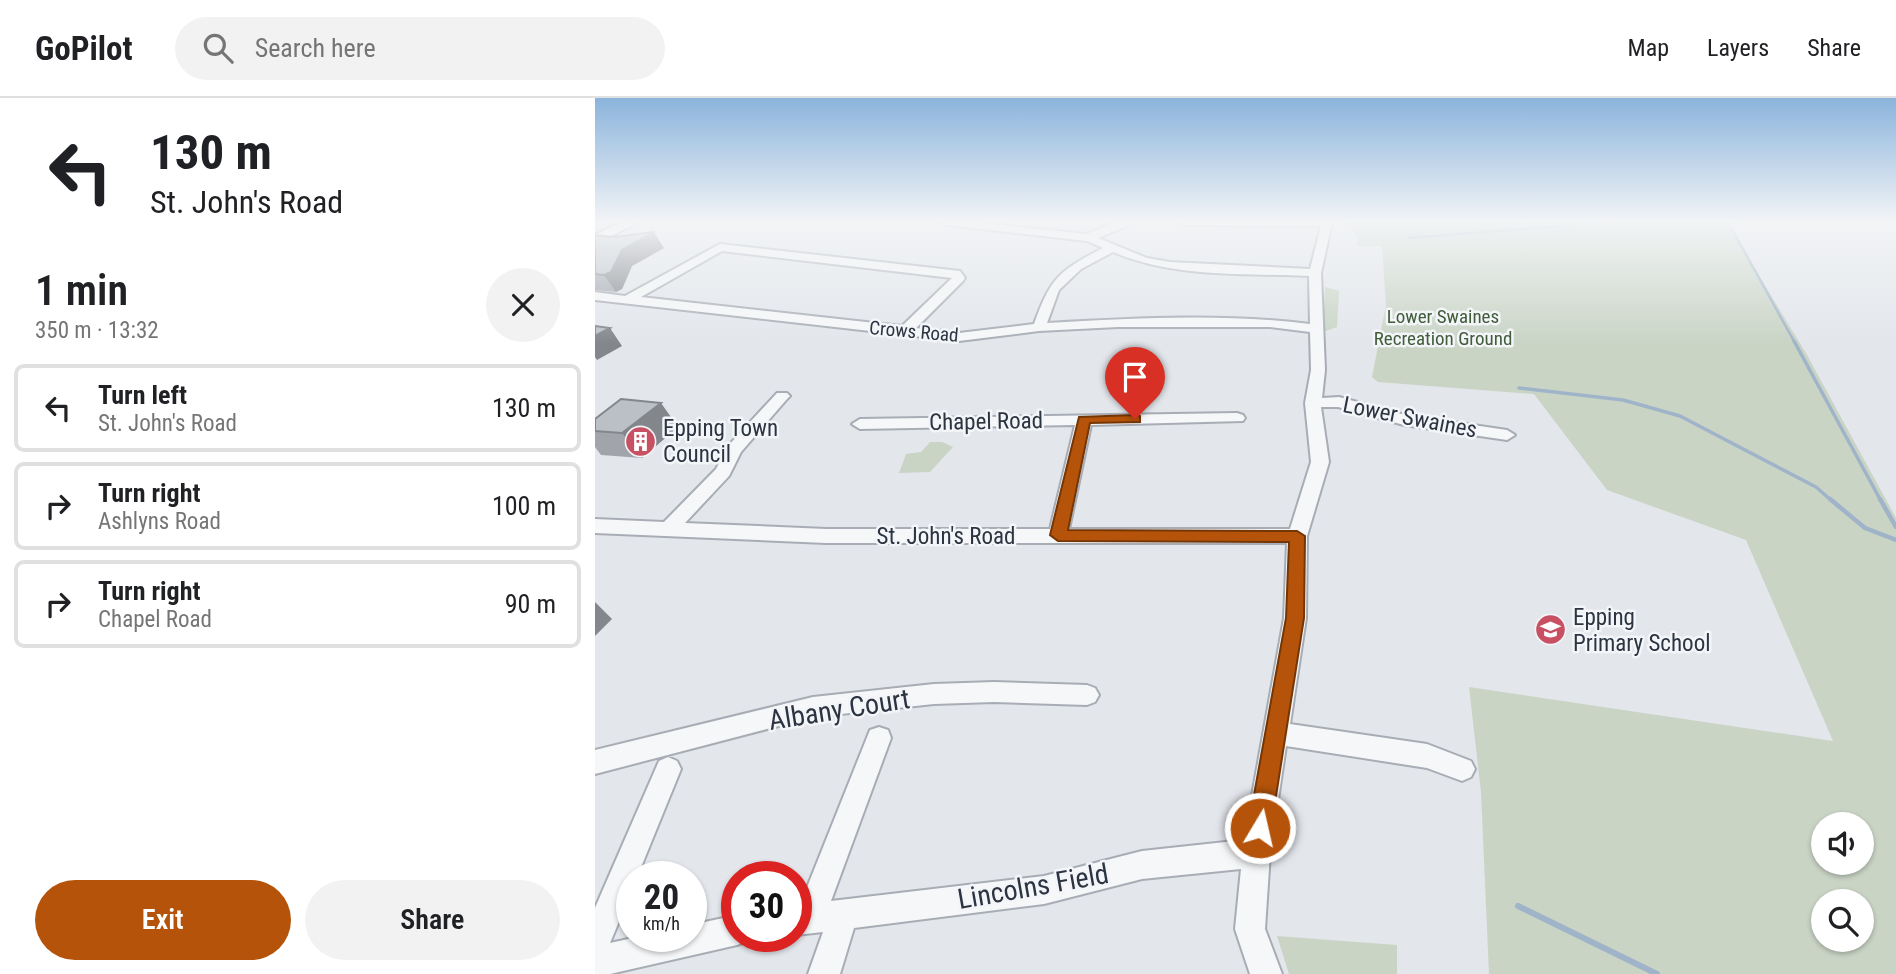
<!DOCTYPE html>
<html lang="en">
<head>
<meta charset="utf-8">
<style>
  :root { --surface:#fff; --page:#f2f2f2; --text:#202124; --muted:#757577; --line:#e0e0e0; --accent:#b45309 }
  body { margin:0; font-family:"Roboto Condensed",sans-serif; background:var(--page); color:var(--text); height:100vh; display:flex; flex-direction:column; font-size:26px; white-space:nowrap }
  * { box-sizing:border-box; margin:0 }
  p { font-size:23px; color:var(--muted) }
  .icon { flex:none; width:38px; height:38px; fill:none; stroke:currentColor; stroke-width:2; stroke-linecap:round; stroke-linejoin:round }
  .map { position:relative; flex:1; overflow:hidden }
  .panel { display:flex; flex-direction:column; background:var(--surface); width:595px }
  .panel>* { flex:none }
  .guide { background:#fff; color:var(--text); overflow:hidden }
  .tools { position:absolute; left:1216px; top:714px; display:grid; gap:14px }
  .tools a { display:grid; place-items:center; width:63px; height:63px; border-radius:50%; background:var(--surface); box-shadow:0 2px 5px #0004; font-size:35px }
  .speed { position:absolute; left:21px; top:763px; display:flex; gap:14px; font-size:35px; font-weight:700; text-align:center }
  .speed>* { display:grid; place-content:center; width:91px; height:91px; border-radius:50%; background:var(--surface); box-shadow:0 2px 5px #0004; line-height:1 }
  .speed small { font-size:18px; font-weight:400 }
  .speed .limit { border:10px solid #d22; background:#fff; color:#111 }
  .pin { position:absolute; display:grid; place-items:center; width:60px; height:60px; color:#fff; margin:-72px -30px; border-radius:50% 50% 50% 0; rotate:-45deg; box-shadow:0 0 7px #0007 }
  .pin .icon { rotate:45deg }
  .me { position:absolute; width:77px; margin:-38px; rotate:9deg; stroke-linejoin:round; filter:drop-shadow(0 0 5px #0008) }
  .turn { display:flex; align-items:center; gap:24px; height:147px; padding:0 35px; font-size:32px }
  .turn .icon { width:91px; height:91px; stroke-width:2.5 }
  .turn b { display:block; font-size:49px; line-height:60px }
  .round { display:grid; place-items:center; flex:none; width:74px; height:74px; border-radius:37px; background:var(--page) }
  .headline { display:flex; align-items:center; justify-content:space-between; height:119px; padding:0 35px }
  h1 { font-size:42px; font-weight:600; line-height:52px }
  .button { display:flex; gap:14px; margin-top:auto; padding:14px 35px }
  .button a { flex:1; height:80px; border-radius:42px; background:var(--accent); color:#fff; font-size:28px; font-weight:600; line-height:80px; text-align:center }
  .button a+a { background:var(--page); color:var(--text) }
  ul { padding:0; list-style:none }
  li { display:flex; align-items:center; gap:21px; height:88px; margin:0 14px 10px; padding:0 21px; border:4px solid var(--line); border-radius:10px }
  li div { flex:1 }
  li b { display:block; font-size:26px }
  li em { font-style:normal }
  header { display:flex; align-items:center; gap:42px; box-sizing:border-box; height:98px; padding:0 35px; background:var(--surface); border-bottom:2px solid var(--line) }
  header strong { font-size:33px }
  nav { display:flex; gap:38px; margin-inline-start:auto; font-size:24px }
  .search { width:490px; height:63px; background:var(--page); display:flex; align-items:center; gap:18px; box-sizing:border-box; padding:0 24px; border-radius:38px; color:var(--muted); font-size:26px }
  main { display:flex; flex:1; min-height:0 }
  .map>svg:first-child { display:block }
</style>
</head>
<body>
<header>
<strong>GoPilot</strong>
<div class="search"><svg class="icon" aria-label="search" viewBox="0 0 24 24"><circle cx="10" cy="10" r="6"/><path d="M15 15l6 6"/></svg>Search here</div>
<nav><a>Map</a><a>Layers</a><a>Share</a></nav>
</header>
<main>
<section class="panel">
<div class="guide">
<div class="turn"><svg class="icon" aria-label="left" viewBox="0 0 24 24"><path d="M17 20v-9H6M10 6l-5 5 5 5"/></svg><div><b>130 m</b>St. John's Road</div></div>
</div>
<div class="headline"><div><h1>1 min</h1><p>350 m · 13:32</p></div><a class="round"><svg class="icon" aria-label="close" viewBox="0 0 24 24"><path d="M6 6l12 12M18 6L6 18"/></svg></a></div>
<ul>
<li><svg class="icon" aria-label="left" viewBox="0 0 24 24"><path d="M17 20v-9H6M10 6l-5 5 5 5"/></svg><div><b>Turn left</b><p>St. John's Road</p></div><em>130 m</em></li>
<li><svg class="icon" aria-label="right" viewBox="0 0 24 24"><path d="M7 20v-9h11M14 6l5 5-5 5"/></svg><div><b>Turn right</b><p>Ashlyns Road</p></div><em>100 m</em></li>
<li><svg class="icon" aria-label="right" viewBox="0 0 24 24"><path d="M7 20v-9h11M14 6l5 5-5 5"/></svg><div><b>Turn right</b><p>Chapel Road</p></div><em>90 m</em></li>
</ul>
<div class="button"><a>Exit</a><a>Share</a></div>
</section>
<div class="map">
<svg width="1301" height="876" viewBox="0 0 1301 876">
  <rect width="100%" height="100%" fill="#e3e6eb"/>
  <!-- green -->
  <path fill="#c9d4c5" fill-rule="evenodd" d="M 751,124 L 1137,124 L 1133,126 L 1212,257 L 1301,420 L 1301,876 L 894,876 L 886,694 L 874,589 L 1238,643 L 1151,442 L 1012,392 L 939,296 L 783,284 L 777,279 L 791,207 L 787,148 L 762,148 L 762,139 ZM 1228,726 L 1267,726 L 1267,765 L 1228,765 ZM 1228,803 L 1267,803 L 1267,842 L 1228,842 Z
    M 730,189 L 744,193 L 742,229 L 728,234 Z
    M 335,344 L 347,344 L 358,349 L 335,374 L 304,375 L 311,356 L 326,354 Z
    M 682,838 L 802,847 L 802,876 L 694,876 Z"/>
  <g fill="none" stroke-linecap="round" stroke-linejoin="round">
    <!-- stream-far3 -->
    <path stroke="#a0b4c9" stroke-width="2.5" d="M 1133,124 L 1200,245
      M 814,140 L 1014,124"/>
    <!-- stream-far2 -->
    <path stroke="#a0b4c9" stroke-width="3.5" d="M 1199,243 L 1286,403
      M 924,290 L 1028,302 L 1085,318 L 1221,389 L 1237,403"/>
    <!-- stream-far1 -->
    <path stroke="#a0b4c9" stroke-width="4.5" d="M 1235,401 L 1270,430 L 1301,442
      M 1285,401 L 1301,429"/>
    <!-- stream -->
    <path stroke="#a0b4c9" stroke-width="6" d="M 923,808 L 1062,876"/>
    <defs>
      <path id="minor" d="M 347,124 L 376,124 L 492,136 L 519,124 L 542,124 L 503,140 L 552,160 L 575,164 L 715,171 L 726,128 L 591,127 L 586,124 L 737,124 L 726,175 L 730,272 L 727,300 L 744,299 L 810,317 L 912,332 L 920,337 L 912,342 L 809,327 L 743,309 L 726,309 L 734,364 L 712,438 L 711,520 L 695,626 L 832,646 L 876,663 L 880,671 L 876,679 L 867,683 L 832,670 L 691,648 L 675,755 L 670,831 L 687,876 L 655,876 L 640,831 L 646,771 L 547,781 L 449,806 L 259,830 L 245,876 L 213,876 L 228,834 L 201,837 L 201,807 L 205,807 L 275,632 L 284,629 L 293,632 L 296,640 L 236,803 L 449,778 L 547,753 L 649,742 L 689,520 L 692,445 L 231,445 L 0,435 L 0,421 L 69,424 L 121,371 L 133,348 L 182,295 L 192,295 L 195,298 L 192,301 L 146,354 L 134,378 L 90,425 L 231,431 L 455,431 L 480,327 L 265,331 L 257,326 L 265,321 L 642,315 L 648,317 L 650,320 L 648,323 L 496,327 L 474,431 L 695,431 L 716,364 L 710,305 L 716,272 L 715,234 L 675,229 L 523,229 L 444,233 L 364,243 L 0,202 L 0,194 L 30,198 L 125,146 L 365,173 L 370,180 L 368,183 L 321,230 L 364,235 L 439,226 C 456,179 464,173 508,150 L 492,143 L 352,127 ZM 127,153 L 357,180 L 307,228 L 46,199 ZM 518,154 C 579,180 648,175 714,178 L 715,226 C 629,215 539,220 452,225 L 464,192 L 486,171 Z
        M 399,584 L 492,587 L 500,590 L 504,597 L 500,604 L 492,607 L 399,604 L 339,606 L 218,619 L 0,676 L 0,652 L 218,599 L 339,586 Z
        M 73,659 L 82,663 L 86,671 L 42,779 L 37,779 L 37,792 L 15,845 L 47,838 L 96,838 L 96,827 L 142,817 L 142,838 L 154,838 L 153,843 L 142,847 L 15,876 L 0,876 L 0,810 L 64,663 Z"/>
      <path id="major" d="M 27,124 L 44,124 L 0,146 L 0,137 Z"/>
    </defs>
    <!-- minor casing -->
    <use href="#minor" stroke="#a8adb5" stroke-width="4"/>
    <!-- major casing -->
    <use href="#major" stroke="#a3abb6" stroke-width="4"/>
    <!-- minor -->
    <use href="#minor" fill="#f6f7f9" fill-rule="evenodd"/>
    <!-- major -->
    <use href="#major" fill="#fff" fill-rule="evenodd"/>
  </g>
  <!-- wall -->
  <path fill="#a1a5ab" d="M 0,137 L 69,150 L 37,168 L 27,191 L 21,194 L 0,192 Z
    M 0,321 L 83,329 L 47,360 L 6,357 L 0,349 Z"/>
  <!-- shaded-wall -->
  <path fill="#83868b" d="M 59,134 L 69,150 L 37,168 L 27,191 L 21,194 L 9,177 L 27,152 Z
    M 15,230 L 27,248 L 2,262 L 0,259 L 0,238 Z
    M 66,305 L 83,329 L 47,360 L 27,335 Z
    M 0,504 L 17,521 L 0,538 Z"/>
  <!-- building -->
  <path fill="#bbc0c7" stroke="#83868b" stroke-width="2" d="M 59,134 L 27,152 L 16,174 L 9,177 L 0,176 L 0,137 L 19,139 Z
    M 0,228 L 15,230 L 0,238 Z
    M 26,301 L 66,305 L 27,335 L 0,333 L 0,321 Z"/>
  <!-- sky -->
  <linearGradient id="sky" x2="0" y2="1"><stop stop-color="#8bb4dc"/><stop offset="0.5" stop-color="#f2f4f6"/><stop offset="1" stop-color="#f2f4f6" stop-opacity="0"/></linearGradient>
  <rect width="1301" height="246" fill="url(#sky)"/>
  <!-- route -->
  <path fill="#b45309" stroke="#753606" stroke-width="2" d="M 540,317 L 545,318 L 545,324 L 495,325 L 473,432 L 702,433 L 710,438 L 709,520 L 676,730 L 673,738 L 665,741 L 657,738 L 653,730 L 691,520 L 694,444 L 463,443 L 455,437 L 484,319 Z"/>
  <!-- icons -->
  <defs>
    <symbol id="building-disc" viewBox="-11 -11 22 22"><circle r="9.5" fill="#c85063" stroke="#f3f5f8"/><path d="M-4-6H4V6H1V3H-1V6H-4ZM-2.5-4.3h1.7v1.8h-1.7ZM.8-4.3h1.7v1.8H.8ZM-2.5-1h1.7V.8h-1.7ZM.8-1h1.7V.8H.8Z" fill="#fff"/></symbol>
    <symbol id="school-disc" viewBox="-11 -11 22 22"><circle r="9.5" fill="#c85063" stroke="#f3f5f8"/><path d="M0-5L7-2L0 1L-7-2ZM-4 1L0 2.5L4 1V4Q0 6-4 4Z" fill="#fff"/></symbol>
  </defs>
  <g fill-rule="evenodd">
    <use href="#building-disc" x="28" y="326" width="35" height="35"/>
    <use href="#school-disc" x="938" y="514" width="35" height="35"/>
  </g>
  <g text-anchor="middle" stroke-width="5" stroke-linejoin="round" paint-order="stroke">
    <!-- far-park labels -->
    <g font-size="19" fill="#415d3a" stroke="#f3f5f8">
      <text x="848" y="225">Lower Swaines<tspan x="848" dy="22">Recreation Ground</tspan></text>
    </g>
    <!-- far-street labels -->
    <g font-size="19" fill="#2c3442" stroke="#f3f5f8">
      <text transform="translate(319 233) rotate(5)" y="7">Crows Road</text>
    </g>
    <!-- street labels -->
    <g font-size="23" fill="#2c3442" stroke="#f3f5f8">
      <text transform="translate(815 319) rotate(11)" y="8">Lower Swaines</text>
      <text transform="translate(391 323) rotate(-1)" y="8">Chapel Road</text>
      <text x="351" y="446">St. John's Road</text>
    </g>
    <!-- poi labels -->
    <g font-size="23" fill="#2c3442" stroke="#f3f5f8" text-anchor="start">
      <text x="68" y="338">Epping Town<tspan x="68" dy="26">Council</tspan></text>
      <text x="978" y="527">Epping<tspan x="978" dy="26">Primary School</tspan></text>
    </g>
    <!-- near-street labels -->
    <g font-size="28" fill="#2c3442" stroke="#f3f5f8">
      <text transform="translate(244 611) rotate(-9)" y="10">Albany Court</text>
      <text transform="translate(438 788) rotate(-10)" y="10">Lincolns Field</text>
    </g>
  </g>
</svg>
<div class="tools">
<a><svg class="icon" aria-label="sound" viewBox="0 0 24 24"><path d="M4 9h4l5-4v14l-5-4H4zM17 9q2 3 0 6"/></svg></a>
<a><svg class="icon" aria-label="search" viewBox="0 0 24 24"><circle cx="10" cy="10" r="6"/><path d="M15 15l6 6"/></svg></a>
</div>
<div class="speed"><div>20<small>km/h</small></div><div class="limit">30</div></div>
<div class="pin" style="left:540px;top:321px;background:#d93025"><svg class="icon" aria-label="arrive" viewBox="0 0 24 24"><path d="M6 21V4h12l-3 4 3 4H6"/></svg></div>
<svg class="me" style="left:665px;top:730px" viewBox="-20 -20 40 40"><circle r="17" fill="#b45309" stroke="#fff" stroke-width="3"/><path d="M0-11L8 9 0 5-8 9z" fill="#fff"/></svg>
</div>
</main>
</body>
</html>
